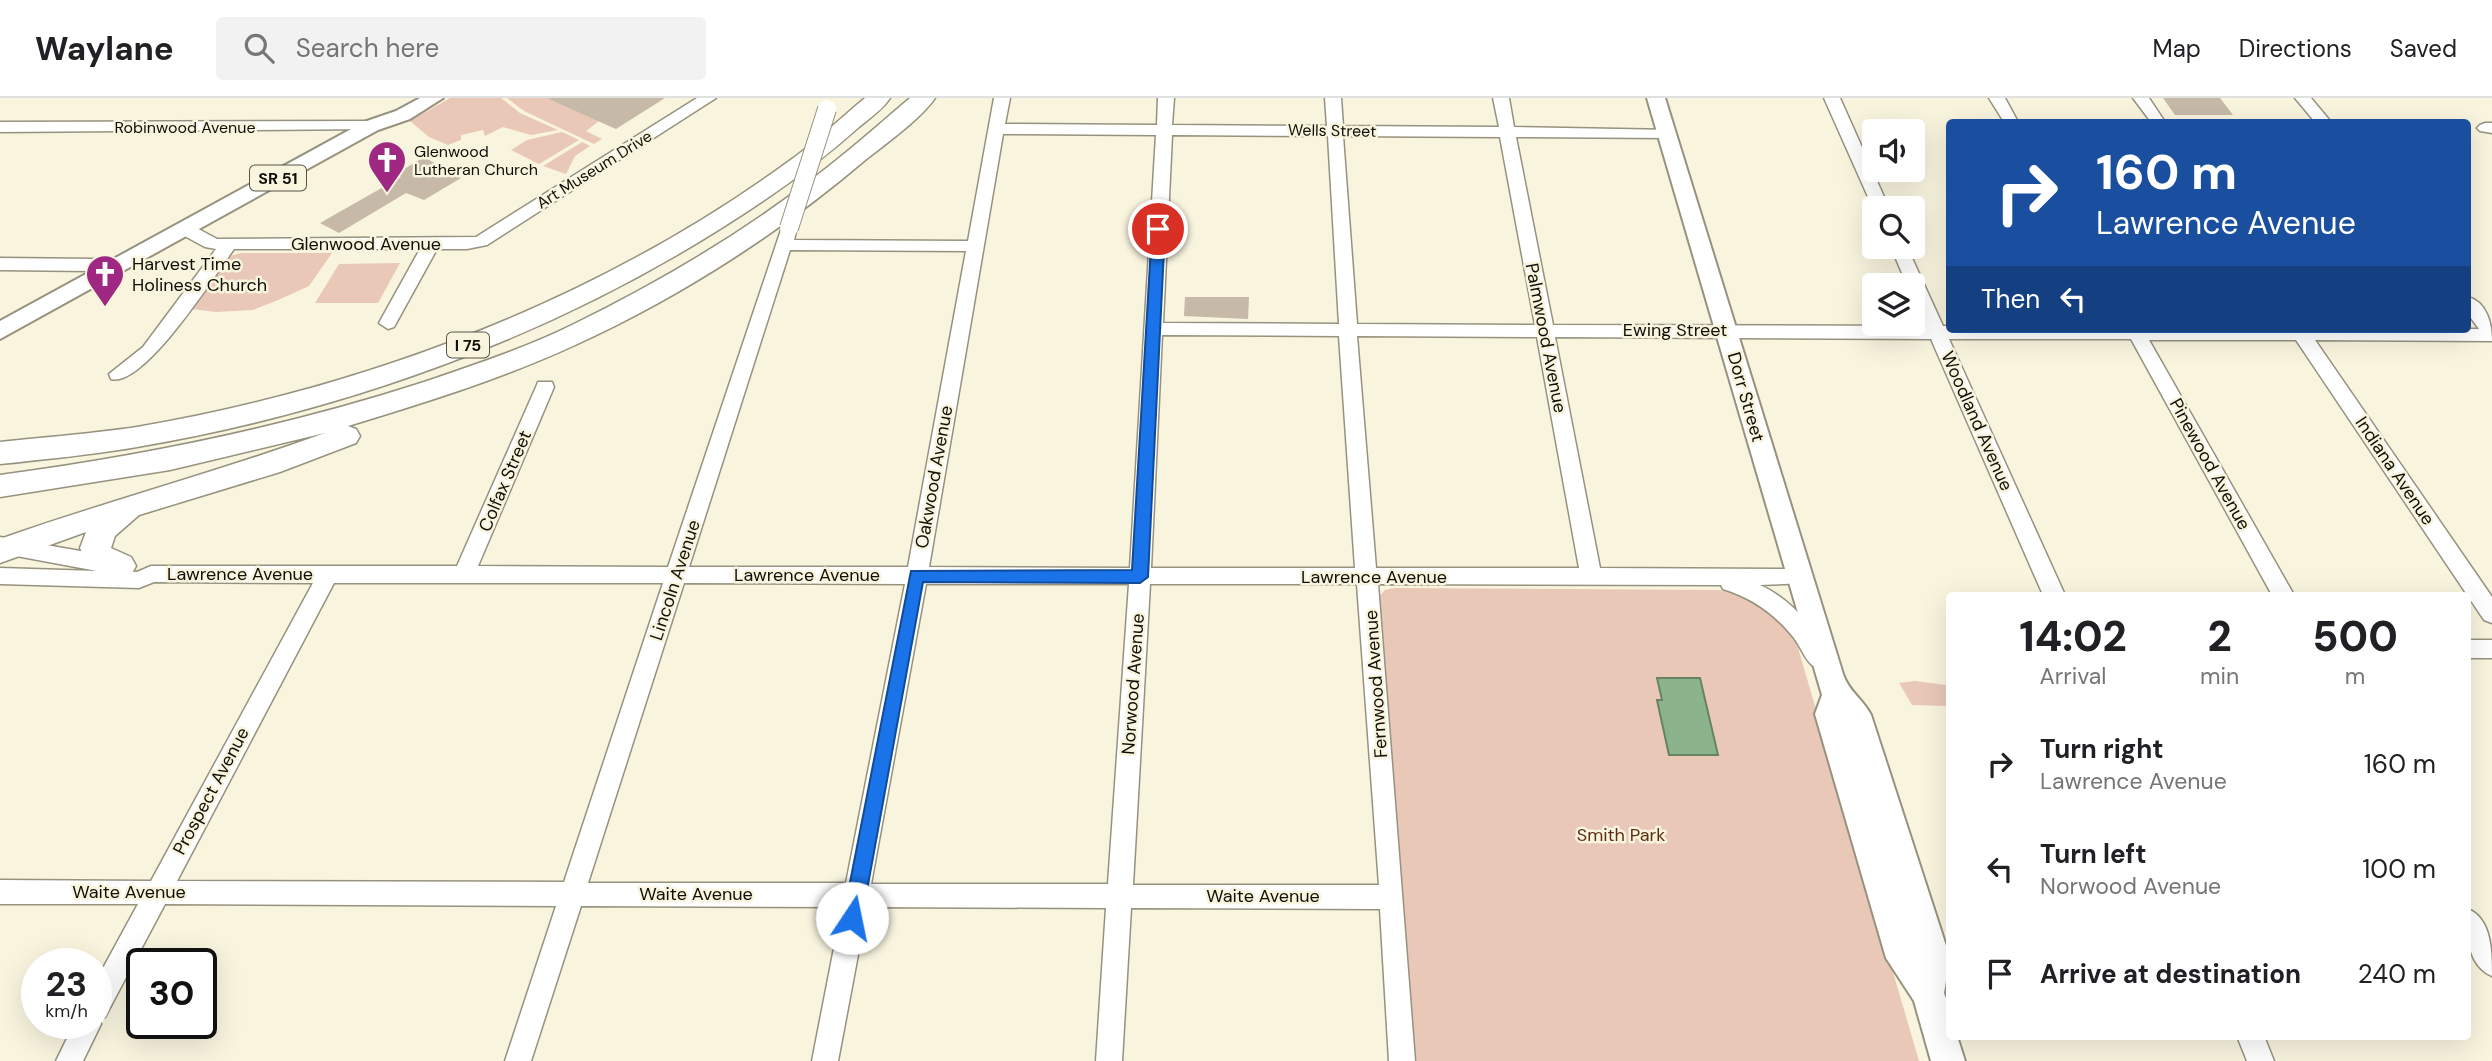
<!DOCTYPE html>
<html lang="en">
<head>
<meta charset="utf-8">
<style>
  :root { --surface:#fff; --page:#f2f2f2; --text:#202124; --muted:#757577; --line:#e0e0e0 }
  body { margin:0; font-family:"DM Sans",sans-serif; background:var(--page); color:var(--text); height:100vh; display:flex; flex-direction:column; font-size:26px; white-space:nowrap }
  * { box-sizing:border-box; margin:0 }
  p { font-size:23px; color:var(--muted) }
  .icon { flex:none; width:38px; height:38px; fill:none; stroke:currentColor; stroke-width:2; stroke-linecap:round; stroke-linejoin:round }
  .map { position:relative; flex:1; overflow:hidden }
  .side { position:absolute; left:1946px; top:494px; width:525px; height:448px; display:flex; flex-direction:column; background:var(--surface); border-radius:7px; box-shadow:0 7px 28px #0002 }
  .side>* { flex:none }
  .top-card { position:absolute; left:1946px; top:21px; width:525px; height:214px; border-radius:7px; box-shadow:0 7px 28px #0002; background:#1a4fa0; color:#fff; overflow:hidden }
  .tools { position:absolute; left:1862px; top:21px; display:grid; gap:14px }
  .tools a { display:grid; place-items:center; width:63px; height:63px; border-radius:7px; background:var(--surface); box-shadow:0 7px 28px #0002; font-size:35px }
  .speed { position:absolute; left:21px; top:850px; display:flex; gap:14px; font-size:35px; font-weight:700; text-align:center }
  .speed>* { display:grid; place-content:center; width:91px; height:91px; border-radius:50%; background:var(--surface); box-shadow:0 7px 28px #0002; line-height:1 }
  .speed small { font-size:18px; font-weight:400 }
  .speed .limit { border:4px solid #111; border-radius:10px; background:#fff; color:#111 }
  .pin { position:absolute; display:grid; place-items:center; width:60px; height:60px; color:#fff; margin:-30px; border:4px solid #fff; border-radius:50%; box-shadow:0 2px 7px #0007 }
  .me { position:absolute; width:77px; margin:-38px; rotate:11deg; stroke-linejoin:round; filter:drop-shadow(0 0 5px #0008) }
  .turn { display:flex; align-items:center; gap:24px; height:147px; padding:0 35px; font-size:32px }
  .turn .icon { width:91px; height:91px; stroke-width:2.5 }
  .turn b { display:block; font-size:49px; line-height:60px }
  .then { display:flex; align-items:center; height:66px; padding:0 35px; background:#0003; gap:14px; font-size:26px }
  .eta { display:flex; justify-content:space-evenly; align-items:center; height:119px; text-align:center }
  .eta b { font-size:42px; font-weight:800; line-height:49px }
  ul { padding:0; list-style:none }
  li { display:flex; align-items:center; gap:21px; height:105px; padding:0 35px }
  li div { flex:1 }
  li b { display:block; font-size:26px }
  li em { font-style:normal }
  header { display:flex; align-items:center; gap:42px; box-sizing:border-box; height:98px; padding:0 35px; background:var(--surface); border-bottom:2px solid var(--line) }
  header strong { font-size:33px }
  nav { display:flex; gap:38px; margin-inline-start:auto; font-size:24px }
  .search { width:490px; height:63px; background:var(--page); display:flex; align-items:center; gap:18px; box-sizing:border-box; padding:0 24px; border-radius:7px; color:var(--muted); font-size:26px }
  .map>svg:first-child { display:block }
</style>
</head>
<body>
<header>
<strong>Waylane</strong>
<div class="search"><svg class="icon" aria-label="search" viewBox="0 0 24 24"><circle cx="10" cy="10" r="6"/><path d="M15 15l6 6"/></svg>Search here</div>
<nav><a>Map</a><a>Directions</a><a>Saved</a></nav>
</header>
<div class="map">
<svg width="2492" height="963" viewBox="0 0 2492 963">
  <rect width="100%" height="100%" fill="#f8f4de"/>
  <!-- green -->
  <path fill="#e9c8b7" d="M 450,0 L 501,0 L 520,15 L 558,32 L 531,37 L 503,29 L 485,38 L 483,32 L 461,37 L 461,42 L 448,47 L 429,39 L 410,23 Z
    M 507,0 L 546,0 L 599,23 L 586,33 L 602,41 L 594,46 L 524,13 Z
    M 562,34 L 579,42 L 539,66 L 511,52 L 527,42 Z
    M 582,44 L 590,48 L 575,58 L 566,76 L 543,68 Z
    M 241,155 L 332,155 L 309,188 L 278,202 L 253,212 L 216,214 L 192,211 L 230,158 Z
    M 400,165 L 378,205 L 315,205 L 339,166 Z
    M 1394,490 L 1715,492 C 1751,494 1784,516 1798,550 L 1919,963 L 1413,963 L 1378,500 L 1385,492 Z
    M 1915,583 L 1946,587 L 1949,608 L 1912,607 L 1899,585 Z"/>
  <!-- water -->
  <path fill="#8cb48c" stroke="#678264" stroke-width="2" d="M 1657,580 L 1700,580 L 1718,657 L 1669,657 L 1657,602 L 1662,602 Z"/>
  <!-- building -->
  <path fill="#c7b9a7" d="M 546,0 L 665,0 L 616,31 Z
    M 2163,0 L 2220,0 L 2233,17 L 2175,17 Z
    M 424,59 L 461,80 L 424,102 L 406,95 L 339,135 L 320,125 L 401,79 L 396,76 Z
    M 1185,199 L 1249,199 L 1248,221 L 1184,218 Z"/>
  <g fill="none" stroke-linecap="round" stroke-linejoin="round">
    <defs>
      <path id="minor" d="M 697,0 L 716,0 L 487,147 L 467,151 L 437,151 L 394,229 L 388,231 L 379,225 L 420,151 L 234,151 C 215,177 144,290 111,281 L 109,276 L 143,249 L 216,151 L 205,149 L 179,135 L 177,131 L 179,127 L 191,127 L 217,141 L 476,139 Z
        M 994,0 L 1010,0 L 1005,26 L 1157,27 L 1158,0 L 1174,0 L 1172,27 L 1327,28 L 1325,0 L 1341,0 L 1343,28 L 1499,29 L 1493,0 L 1509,0 L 1514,29 L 1673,32 L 1675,35 L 1673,38 L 1667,40 L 1516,39 L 1553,227 L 1925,228 L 1913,200 L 1913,187 L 1907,187 L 1891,149 L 1907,149 L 1943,228 L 1950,228 L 1950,231 L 2479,231 L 2468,216 L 2468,199 C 2487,204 2492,226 2492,243 L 2315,242 L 2492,499 L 2492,525 L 2484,522 L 2296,242 L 2149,242 L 2294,497 L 2272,497 L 2131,241 L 1949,241 L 2065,497 L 2043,497 L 1931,241 L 1555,239 L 1600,470 L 1799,471 L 1806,473 L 1809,479 L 1806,485 L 1760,487 C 1791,501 1816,531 1831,561 L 1828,567 C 1823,569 1817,571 1812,567 C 1805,561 1800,548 1794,540 C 1774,515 1752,500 1723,491 L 1721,487 L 1378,486 L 1415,963 L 1389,963 L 1380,811 L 1131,810 L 1122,963 L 1096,963 L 1106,810 L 867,809 L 838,963 L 812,963 L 842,809 L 581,808 L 531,963 L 505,963 L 556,808 L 165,806 L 105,919 L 99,922 L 101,926 L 83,963 L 56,963 L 74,926 L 96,926 L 96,883 L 138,806 L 0,806 L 0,782 L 151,783 L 313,485 L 154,484 L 139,490 L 0,486 L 0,470 L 97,473 L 0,455 L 0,439 L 115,459 L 122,461 L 125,467 L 121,473 L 137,474 L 151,468 L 457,468 L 536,289 L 538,284 L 552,284 L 554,289 L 478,468 L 668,469 L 783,126 L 795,126 L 797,130 L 794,142 L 968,143 ZM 1003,36 L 1156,37 L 1130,470 L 929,469 ZM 1172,37 L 1328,38 L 1339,226 L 1163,225 ZM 1343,38 L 1500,39 L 1535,227 L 1357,226 ZM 790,152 L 966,153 L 908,469 L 689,469 ZM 1162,237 L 1339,238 L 1355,470 L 1151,470 ZM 1357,238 L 1537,239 L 1579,470 L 1376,470 ZM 334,485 L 663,485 L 564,784 L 177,783 ZM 684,485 L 905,486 L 846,785 L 588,785 ZM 926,486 L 1129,486 L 1108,786 L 871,786 ZM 1150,486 L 1357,486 L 1379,787 L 1133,787 Z
        M 1824,0 L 1840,0 L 1889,110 L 1874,112 L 1873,110 Z
        M 1989,0 L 2005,0 L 2018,24 L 2004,24 Z
        M 2133,0 L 2149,0 L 2165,24 L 2151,24 Z
        M 2295,0 L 2311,0 L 2331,24 L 2315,24 Z
        M 371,23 L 379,28 L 376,31 L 0,34 L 0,24 Z
        M 2485,25 L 2492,25 L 2492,35 L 2480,33 L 2477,30 L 2480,27 Z
        M 0,160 L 95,161 L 116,174 L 107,180 L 92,173 L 0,172 Z
        M 2468,542 L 2492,542 L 2492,560 L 2468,560 Z
        M 2468,811 C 2492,821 2492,855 2492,878 C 2467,868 2466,834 2468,811 Z
        M 2237,938 L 2264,938 L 2274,963 L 2247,963 Z"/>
      <path id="major" d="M 420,0 L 443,0 L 410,21 L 378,32 L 0,241 L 0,223 L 364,24 L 396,13 Z
        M 1647,0 L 1665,0 L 1843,576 C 1849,594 1863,601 1871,617 L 1950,860 L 1944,895 L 1950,912 L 1950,938 L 1957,938 L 1965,963 L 1931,963 L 1914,903 L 1886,860 L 1815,616 L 1822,597 Z"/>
      <path id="highway" d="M 865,0 L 890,0 C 883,11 870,20 859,29 C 829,56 797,80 763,103 C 576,230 359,311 137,349 C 92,357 46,361 0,366 L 0,344 C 45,339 91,336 137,329 C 370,289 601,201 792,61 C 818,42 841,20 865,0 Z
        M 910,0 L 935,0 C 922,20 884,47 864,63 C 777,137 676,201 573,248 C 501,281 424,305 348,328 L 356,331 L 360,338 L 356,345 L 280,374 L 139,417 L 115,438 L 111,450 L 131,459 L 136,468 L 131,477 L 120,480 L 89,468 L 80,450 L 86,434 L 0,465 L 0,441 C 107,403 218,374 325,335 L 170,372 L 0,399 L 0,377 C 144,358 285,329 424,284 C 474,267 525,250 572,227 C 656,186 738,138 812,81 C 846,56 878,27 910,0 Z"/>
    </defs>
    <!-- minor casing -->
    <use href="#minor" stroke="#96927e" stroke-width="3"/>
    <!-- major casing -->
    <use href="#major" stroke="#96927e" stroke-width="4"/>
    <!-- highway casing -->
    <use href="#highway" stroke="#96927e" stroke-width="3"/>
    <!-- minor -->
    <use href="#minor" fill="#fff" fill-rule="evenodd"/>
    <!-- major -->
    <use href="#major" fill="#fff" fill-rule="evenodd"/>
    <!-- highway -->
    <use href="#highway" fill="#fff" fill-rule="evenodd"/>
    <defs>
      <path id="minor-bridge" d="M 789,130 L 827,11"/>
    </defs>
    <!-- minor-bridge casing -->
    <use href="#minor-bridge" stroke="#96927e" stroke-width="20" stroke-linecap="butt"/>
    <!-- minor-bridge -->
    <use href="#minor-bridge" stroke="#fff" stroke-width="18"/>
  </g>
  <!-- route -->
  <path fill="#1a73e8" stroke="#114b97" stroke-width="2" d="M 1158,127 L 1165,131 L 1148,479 L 1140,485 L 923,484 L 862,820 L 859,826 L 852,829 L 846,826 L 843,820 L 911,473 L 1132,472 L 1152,131 Z"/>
  <!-- icons -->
  <defs>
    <symbol id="church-pin" viewBox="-11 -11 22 30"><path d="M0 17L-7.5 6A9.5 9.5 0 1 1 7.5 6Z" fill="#9e2882" stroke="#f8f4de"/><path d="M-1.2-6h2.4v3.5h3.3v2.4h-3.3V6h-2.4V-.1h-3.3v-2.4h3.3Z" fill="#fff"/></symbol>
  </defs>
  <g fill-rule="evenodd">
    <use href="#church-pin" x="365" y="40" width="44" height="60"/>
    <use href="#church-pin" x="83" y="154" width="44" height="60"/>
  </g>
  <g text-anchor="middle" stroke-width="5" stroke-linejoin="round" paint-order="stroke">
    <!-- far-street labels -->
    <g font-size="16" fill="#100f07" stroke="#f8f4de">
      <text x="185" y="35">Robinwood Avenue</text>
      <text transform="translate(1332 32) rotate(1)" y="6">Wells Street</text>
      <text transform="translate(594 71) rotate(-32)" y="6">Art Museum Drive</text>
    </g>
    <!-- far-poi labels -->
    <g font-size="16" fill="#100f07" stroke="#f8f4de" text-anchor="start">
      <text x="414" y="59">Glenwood<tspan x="414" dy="18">Lutheran Church</tspan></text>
    </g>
    <!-- shield labels -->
    <g fill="#f8f4de" stroke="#565448" stroke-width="2">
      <rect x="250" y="67.5" width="56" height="25" rx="5"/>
      <rect x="447" y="234.5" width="42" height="25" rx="5"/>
    </g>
    <g font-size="16" font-weight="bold" fill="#100f07">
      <text x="278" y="86">SR 51</text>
      <text x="468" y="253">I 75</text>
    </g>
    <!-- street labels -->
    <g font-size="18" fill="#100f07" stroke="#f8f4de">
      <text x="366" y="152">Glenwood Avenue</text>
      <text x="1675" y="238">Ewing Street</text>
      <text transform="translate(1546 240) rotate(79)" y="6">Palmwood Avenue</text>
      <text transform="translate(1746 299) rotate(74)" y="6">Dorr Street</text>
      <text transform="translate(1977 323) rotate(66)" y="6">Woodland Avenue</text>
      <text transform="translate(2210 366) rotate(61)" y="6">Pinewood Avenue</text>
      <text transform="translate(2395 373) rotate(56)" y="6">Indiana Avenue</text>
      <text transform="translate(934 379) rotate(-80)" y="6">Oakwood Avenue</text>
      <text transform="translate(505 383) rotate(-67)" y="6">Colfax Street</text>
      <text x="240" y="482">Lawrence Avenue</text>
      <text x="807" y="483">Lawrence Avenue</text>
      <text x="1374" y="485">Lawrence Avenue</text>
      <text transform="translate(675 482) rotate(-72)" y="6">Lincoln Avenue</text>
      <text transform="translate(1133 586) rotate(-86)" y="6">Norwood Avenue</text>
      <text transform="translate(1376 586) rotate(-94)" y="6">Fernwood Avenue</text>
      <text transform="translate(211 693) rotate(-62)" y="6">Prospect Avenue</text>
      <text x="129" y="800">Waite Avenue</text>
      <text x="696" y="802">Waite Avenue</text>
      <text x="1263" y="804">Waite Avenue</text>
    </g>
    <!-- poi labels -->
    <g font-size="18" fill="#100f07" stroke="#f8f4de" text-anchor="start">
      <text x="132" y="172">Harvest Time<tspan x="132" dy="21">Holiness Church</tspan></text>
    </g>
    <!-- park labels -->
    <g font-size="18" fill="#5c2d0e" stroke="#f8f4de">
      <text x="1621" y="743">Smith Park</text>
    </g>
  </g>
</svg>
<div class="tools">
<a><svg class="icon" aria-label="sound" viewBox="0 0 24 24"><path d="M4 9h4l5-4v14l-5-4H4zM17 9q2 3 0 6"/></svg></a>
<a><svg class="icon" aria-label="search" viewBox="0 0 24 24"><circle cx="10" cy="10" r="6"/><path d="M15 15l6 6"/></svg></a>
<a><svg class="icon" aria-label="layers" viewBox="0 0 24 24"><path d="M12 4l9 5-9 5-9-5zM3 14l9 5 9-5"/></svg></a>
</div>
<div class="speed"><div>23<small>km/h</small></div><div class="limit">30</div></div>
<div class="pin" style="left:1158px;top:131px;background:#d93025"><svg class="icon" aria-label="arrive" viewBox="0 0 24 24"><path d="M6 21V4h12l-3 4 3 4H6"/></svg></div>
<svg class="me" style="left:852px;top:820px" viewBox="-20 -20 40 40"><circle r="19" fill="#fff"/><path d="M0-13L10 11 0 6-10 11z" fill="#1a73e8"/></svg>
<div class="top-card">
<div class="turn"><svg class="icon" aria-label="right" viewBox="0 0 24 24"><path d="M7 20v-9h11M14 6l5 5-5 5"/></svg><div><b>160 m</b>Lawrence Avenue</div></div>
<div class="then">Then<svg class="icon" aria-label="left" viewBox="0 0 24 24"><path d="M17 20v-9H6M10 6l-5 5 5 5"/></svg></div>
</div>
<section class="side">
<div class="eta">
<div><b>14:02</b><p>Arrival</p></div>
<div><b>2</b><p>min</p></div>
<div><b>500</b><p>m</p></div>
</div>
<ul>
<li><svg class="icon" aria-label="right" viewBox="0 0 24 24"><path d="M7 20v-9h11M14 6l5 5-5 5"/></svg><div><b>Turn right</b><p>Lawrence Avenue</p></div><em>160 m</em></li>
<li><svg class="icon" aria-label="left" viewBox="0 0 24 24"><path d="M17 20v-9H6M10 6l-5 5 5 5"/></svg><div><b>Turn left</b><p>Norwood Avenue</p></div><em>100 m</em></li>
<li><svg class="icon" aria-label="arrive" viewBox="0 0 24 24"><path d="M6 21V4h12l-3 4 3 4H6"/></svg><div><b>Arrive at destination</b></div><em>240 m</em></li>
</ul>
</section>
</div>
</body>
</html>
